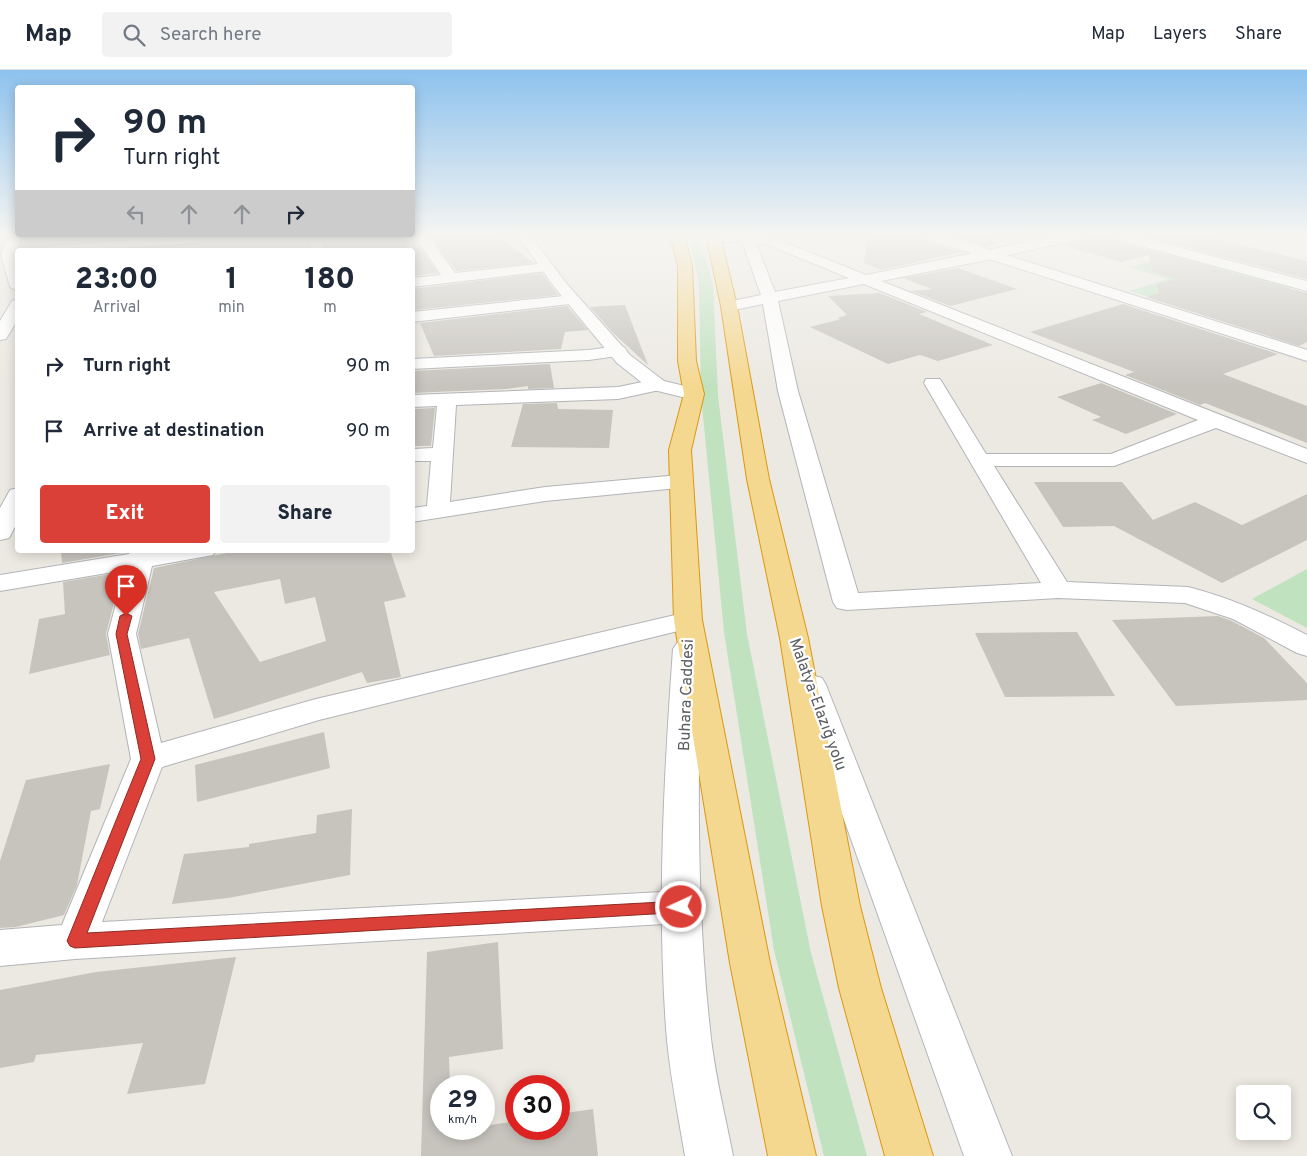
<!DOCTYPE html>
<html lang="en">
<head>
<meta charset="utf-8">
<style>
  :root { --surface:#fff; --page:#f2f2f3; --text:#1f2937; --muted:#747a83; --line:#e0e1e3; --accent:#db4038 }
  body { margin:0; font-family:Overpass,sans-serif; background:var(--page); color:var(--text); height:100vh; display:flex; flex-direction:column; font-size:19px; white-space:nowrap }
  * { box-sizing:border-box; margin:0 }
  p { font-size:16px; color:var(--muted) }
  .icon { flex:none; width:28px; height:28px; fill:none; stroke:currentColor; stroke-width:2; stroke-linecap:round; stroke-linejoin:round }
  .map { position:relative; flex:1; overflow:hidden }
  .sheet { position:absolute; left:15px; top:178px; width:400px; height:305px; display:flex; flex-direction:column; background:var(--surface); border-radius:5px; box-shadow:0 2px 12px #0003 }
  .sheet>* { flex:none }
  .guide { position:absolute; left:15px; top:15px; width:400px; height:152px; border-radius:5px; box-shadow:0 2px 12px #0003; background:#fff; color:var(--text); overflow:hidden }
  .controls { position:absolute; left:1236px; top:1015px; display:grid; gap:10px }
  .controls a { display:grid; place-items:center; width:55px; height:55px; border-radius:5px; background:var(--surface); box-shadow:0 2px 12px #0003; font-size:25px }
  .speed { position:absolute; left:430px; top:1005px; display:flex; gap:10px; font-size:25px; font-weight:700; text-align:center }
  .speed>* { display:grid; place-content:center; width:65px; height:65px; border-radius:50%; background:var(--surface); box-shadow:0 2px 12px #0003; line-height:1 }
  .speed small { font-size:12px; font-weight:400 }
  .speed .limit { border:8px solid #d22; background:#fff; color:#111 }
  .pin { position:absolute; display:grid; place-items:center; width:42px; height:42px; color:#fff; margin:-51px -21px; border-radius:50% 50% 50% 0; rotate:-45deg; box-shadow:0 0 5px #0007 }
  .pin .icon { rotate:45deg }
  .me { position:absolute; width:55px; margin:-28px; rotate:267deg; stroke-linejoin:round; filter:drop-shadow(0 0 4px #0008) }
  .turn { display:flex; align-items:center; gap:18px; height:105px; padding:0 25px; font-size:22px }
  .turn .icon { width:65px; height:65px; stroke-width:2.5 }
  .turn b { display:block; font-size:35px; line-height:42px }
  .lanes { display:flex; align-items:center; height:48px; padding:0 25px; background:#0003; justify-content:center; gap:25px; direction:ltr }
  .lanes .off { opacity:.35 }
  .eta { display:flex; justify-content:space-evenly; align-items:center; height:85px; text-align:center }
  .eta b { font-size:30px; font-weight:800; line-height:35px }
  .primary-button { display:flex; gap:10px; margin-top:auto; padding:10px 25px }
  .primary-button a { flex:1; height:58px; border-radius:5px; background:var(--accent); color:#fff; font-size:20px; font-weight:800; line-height:58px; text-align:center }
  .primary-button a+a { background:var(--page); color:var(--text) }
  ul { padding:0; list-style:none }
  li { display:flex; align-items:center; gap:15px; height:65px; padding:0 25px }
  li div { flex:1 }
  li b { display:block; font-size:19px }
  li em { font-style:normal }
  header { display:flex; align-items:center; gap:30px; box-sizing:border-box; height:70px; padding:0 25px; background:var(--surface); border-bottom:1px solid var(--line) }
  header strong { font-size:24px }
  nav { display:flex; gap:28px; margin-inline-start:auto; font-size:18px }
  .search { width:350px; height:45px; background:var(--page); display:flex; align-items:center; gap:12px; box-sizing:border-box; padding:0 18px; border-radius:5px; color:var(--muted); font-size:19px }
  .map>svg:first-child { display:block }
</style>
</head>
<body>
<header>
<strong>Map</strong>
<div class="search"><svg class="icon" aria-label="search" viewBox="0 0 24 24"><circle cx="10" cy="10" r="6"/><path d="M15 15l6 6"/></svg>Search here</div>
<nav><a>Map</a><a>Layers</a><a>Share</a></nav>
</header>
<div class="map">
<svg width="1307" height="1086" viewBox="0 0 1307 1086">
  <rect width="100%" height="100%" fill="#ece9e2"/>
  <!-- green -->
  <path fill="#c0e2bf" d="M 689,165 L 698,165 L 713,213 L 718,326 L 747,564 L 811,883 L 867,1086 L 824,1086 L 774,880 L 724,562 L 701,325 L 699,213 Z
    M 1177,184 L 1293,216 L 1248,231 L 1156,229 L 1130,221 L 1168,209 L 1129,197 Z
    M 1307,499 L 1307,558 L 1252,529 Z"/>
  <!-- building -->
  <path fill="#c7c4be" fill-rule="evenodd" d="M 429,165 L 450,165 L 452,167 L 495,165 L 534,193 L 456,201 Z
    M 868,165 L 921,165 L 923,170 L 962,182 L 881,200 L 864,193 Z
    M 949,165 L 994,165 L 995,174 L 985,176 Z
    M 1087,165 L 1109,165 L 1112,170 L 1307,223 L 1307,272 L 1299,276 L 1146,227 L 1159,223 L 1157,214 L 1176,209 L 1153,202 L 1149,185 L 1121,192 L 1062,175 L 1084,170 Z
    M 1140,165 L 1202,165 L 1307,191 L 1307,209 Z
    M 412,166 L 438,203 L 412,206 Z
    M 958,198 L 1017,219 L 950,236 L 911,221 L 932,219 L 903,208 Z
    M 542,203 L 558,225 L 415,240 L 412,235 L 412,219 Z
    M 880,223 L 927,242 L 919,244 L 993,275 L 938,291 L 920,285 L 888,294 L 810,257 L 841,249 L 837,248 L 847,245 L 828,226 Z
    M 1123,234 L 1278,284 L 1223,304 L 1307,336 L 1307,373 L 1205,333 L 1200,335 L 1125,305 L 1134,302 L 1030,262 Z
    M 625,235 L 648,295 L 612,262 L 590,237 Z
    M 567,236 L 588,260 L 565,262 L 561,279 L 434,286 L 420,253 Z
    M 550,294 L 554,318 L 528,319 L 528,316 L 506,319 L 412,323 L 412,301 Z
    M 1101,313 L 1177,344 L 1126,364 L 1092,350 L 1101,347 L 1057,327 Z
    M 557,333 L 558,339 L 613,340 L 609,378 L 511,377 L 523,334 Z
    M 435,338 L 431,376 L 412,376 L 412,339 Z
    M 1034,412 L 1122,412 L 1153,450 L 1195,432 L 1242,455 L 1307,424 L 1307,470 L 1222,513 L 1114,456 L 1063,457 Z
    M 61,480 L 128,480 L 127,482 L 62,493 Z
    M 241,480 L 390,480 L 406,527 L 384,532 L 401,607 L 367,613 L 362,602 L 214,649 L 189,568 L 141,579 L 138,564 L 154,498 ZM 280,509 L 285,534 L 315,527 L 326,571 L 260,592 L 214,522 Z
    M 122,502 L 106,564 L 110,585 L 29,604 L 39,549 L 65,544 L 63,512 Z
    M 1218,546 L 1232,551 L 1264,568 L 1307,613 L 1307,630 L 1176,636 L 1112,550 Z
    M 1077,562 L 1115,626 L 1005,627 L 975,563 Z
    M 324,662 L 330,698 L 197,732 L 195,695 Z
    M 110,694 L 100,739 L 91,741 L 77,815 L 64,845 L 16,857 L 0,858 L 0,791 L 26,710 Z
    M 352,739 L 350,805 L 228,828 L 172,834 L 184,784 L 249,777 L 249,774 L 316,763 L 317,745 Z
    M 498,872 L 503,979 L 449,987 L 450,1016 L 441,1016 L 441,1059 L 450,1059 L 450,1061 L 484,1059 L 484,1056 L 516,1051 L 516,1059 L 559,1059 L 559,1044 L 593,1039 L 598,1086 L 421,1086 L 427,882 Z
    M 236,887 L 205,1014 L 127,1024 L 143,973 L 36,985 L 34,992 L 0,998 L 0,920 L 96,902 Z"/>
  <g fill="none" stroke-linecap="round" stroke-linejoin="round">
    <defs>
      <path id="street" d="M 9,165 L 23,165 L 15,184 L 18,192 L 18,221 L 10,217 L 1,184 Z
        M 203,165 L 209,166 L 211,169 L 209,172 L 90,180 L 42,180 L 49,176 Z
        M 305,165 L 319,165 L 326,180 L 312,180 Z
        M 414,165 L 427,165 L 455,203 L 547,193 L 554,197 L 547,201 L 412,217 L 412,208 L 441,205 Z
        M 715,165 L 758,165 L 774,168 L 866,205 L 1061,165 L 1085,165 L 1084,168 L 992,189 L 881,211 L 1307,379 L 1307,393 L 1216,358 L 1114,396 L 994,396 L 1067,512 L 1188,517 C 1231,528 1268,545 1307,565 L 1307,586 L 1297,583 L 1233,549 L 1185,533 L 1058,528 L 847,540 L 837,538 L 833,532 L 778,321 L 763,234 L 729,241 L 721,236 L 723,233 L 761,225 L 742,171 L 710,172 L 708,169 ZM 756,173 L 766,174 L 849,208 L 775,222 ZM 864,214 L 1198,350 L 1111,384 L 986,384 L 940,309 L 926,309 L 924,313 L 1041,513 L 858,523 L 798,321 L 778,231 Z
        M 1111,165 L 1132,165 L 1307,211 L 1307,221 L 1112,168 Z
        M 1297,165 L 1307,165 L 1307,170 L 1298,168 Z
        M 573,225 L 581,230 L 579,233 L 412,252 L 412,242 Z
        M 18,229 L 18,249 L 6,269 L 0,270 L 0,251 L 12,231 Z
        M 618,276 L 624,277 L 627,281 L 624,285 L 589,290 L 412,299 L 412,289 L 589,280 Z
        M 657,309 L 664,311 L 666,315 L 664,319 L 618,329 L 456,335 L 450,432 L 545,417 L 680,405 L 688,407 L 691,412 L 688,417 L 545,431 L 412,452 L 412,438 L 427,436 L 431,391 L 412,391 L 412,379 L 433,378 L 437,336 L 412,337 L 412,325 L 618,317 Z
        M 18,418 L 18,451 L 9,468 L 0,470 L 0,438 L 10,420 Z
        M 130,480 L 217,480 L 213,485 L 152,496 L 136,564 L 161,673 L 316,629 L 688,542 L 698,544 L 702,550 L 698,556 L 319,650 L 162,697 L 102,852 L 681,821 L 695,825 L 700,837 L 695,849 L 681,853 L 75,889 L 0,896 L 0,860 L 62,855 L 131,689 L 108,564 L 125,500 L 0,521 L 0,505 L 129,484 Z"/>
      <path id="secondary" d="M 517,165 L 530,165 L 566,213 L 630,285 L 664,311 L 701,320 L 704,324 L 701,328 L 694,330 L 650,319 L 617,293 L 556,219 Z
        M 923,165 L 943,165 L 1307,280 L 1307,291 L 924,168 Z
        M 687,570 L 697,573 L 701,579 C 698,706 696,833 710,959 C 714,1002 725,1044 733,1086 L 685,1086 C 678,1044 669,1001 666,958 C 657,832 664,705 673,579 L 677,573 Z
        M 811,605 L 822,608 L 826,615 L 1012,1086 L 964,1086 L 796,615 L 800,608 Z"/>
      <path id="highway" d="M 670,165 L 684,165 L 692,196 L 696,291 L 704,324 L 691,380 L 702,550 L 770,893 L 816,1086 L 768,1086 L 730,893 L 674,550 L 669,380 L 684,324 L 678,291 L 678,196 Z
        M 706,165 L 720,165 L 737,236 L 769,409 L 808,568 L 860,836 L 881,918 L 933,1086 L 885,1086 L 839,918 L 822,836 L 780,568 L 747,409 L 721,236 Z"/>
    </defs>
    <!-- street casing -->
    <use href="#street" stroke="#b2b4b8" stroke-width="2"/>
    <!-- secondary casing -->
    <use href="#secondary" stroke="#b3b6bb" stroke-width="2"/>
    <!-- highway casing -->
    <use href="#highway" stroke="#dc9711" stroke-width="2"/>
    <!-- street -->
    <use href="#street" fill="#fff" fill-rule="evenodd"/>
    <!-- secondary -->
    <use href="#secondary" fill="#fff" fill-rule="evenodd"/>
    <!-- highway -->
    <use href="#highway" fill="#f5d890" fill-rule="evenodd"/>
  </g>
  <!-- sky -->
  <linearGradient id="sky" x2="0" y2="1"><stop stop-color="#8dc2ee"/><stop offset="0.52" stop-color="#f6f5f2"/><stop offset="1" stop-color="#f6f5f2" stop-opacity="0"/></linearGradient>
  <rect width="1307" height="317" fill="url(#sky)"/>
  <!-- route -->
  <path fill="#db4038" stroke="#8e2a24" d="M 126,543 L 132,546 L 127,564 L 155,689 L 87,863 L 681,831 L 687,833 L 689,837 L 687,842 L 75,878 L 70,876 L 67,871 L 141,689 L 116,564 L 120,546 Z"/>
  <g text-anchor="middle" stroke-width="4.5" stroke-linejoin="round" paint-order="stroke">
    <!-- street labels -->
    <g font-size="16" fill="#5a5d61" stroke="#fff">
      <text transform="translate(685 625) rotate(-88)" y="6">Buhara Caddesi</text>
      <text transform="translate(819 634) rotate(70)" y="6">Malatya-Elazığ yolu</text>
    </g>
  </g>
</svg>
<div class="controls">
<a><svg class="icon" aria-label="search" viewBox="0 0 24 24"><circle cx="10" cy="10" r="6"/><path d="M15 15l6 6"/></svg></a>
</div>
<div class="speed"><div>29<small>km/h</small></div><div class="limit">30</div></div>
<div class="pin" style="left:126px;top:546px;background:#d93025"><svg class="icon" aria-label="arrive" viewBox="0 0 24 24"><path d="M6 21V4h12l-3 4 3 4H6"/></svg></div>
<svg class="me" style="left:681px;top:837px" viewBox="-20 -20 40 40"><circle r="17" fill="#db4038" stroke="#fff" stroke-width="3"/><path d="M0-11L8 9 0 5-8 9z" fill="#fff"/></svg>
<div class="guide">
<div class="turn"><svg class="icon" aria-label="right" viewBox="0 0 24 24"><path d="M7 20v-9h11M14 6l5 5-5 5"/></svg><div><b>90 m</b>Turn right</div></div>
<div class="lanes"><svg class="icon off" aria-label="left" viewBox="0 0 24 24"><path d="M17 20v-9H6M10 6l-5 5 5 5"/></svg><svg class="icon off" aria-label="ahead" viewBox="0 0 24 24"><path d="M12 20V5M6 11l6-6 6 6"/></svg><svg class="icon off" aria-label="ahead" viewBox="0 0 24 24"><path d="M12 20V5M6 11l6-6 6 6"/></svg><svg class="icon" aria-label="right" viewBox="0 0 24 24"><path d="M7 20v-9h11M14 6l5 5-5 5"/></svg></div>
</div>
<section class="sheet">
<div class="eta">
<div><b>23:00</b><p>Arrival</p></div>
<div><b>1</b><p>min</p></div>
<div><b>180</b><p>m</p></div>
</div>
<ul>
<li><svg class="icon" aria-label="right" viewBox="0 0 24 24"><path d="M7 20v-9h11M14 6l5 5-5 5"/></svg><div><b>Turn right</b></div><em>90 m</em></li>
<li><svg class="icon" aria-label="arrive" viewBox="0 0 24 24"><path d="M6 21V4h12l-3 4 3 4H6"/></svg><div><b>Arrive at destination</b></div><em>90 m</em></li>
</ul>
<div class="primary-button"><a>Exit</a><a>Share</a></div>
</section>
</div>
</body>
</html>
